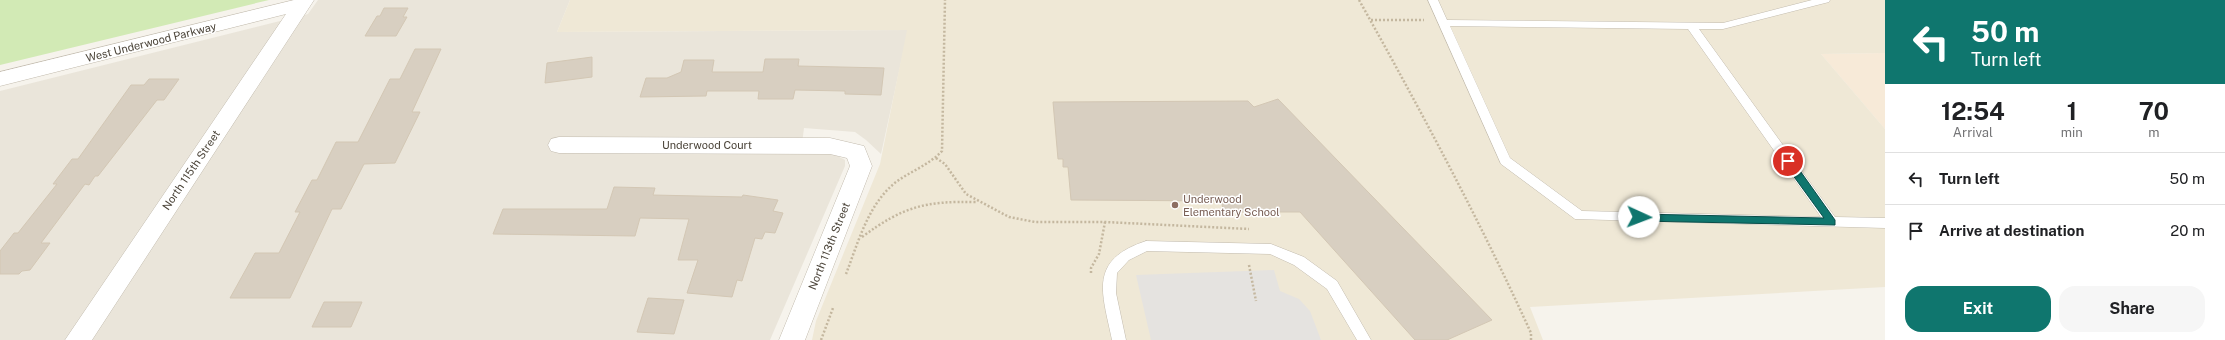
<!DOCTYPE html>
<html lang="en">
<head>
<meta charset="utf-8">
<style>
  :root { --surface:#fff; --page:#f6f6f6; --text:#202124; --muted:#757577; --line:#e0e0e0; --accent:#0f766e }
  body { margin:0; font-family:"Public Sans",sans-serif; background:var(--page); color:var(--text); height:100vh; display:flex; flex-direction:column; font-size:15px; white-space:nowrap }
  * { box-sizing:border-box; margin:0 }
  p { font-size:13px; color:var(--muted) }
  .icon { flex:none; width:22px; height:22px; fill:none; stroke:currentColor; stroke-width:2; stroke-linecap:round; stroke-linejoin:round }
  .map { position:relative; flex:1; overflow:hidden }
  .side { display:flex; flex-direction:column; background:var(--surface); width:340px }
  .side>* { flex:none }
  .hud { background:#0f766e; color:#fff; overflow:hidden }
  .pin { position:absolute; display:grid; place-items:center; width:34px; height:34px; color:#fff; margin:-17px; border:2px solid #fff; border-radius:50%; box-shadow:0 1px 4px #0007 }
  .me { position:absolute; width:44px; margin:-22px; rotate:92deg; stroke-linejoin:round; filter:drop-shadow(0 0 3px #0008) }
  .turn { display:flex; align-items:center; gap:14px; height:84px; padding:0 20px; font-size:18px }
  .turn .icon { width:52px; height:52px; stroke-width:2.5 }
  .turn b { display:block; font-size:28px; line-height:34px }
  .eta { display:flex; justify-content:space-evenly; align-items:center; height:68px; text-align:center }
  .eta b { font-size:24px; font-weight:700; line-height:28px }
  .action { display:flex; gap:8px; margin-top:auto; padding:8px 20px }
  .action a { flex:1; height:46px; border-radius:16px; background:var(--accent); color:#fff; font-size:16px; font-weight:700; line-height:46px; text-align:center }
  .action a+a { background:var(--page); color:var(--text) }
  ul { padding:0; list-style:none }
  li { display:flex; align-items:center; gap:12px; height:52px; padding:0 20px; border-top:1px solid var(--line) }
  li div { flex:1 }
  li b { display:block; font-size:15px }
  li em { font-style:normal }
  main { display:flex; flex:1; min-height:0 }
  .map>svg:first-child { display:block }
</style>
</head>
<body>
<main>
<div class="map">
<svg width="1885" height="340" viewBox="0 0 1885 340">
  <rect width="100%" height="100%" fill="#f6f3ec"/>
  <!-- residential -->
  <path fill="#eae5da" d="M 318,0 L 570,0 L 557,32 L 908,30 L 881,154 L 866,140 L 855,132 L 804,128 L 801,152 L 830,152 L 845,160 L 845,166 L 770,340 L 0,340 L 0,91 L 308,14 Z"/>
  <!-- commercial -->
  <path fill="#f7ead8" d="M 1885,53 L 1885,129 L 1821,54 Z"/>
  <!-- education -->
  <path fill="#efe8d6" d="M 570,0 L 1885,0 L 1885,53 L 1821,54 L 1885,129 L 1885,287 L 1530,307 L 1543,340 L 812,340 L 816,321 L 880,164 L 907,30 L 557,32 Z"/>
  <!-- green -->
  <path fill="#d2eab5" d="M 0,0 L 269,0 L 0,65 Z"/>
  <!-- parking -->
  <path fill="#e5e3e0" d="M 1274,270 L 1280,291 L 1299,299 L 1310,311 L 1321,340 L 1151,340 L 1136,275 Z"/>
  <!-- building -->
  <path fill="#d8cfc1" stroke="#d3c7b4" d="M 384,8 L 408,8 L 403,17 L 407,17 L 396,36 L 365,36 L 377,16 L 380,16 Z
    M 415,49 L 441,49 L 412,112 L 420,112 L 395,163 L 364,164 L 341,209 L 332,209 L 290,298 L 230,298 L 255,253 L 279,253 L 300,212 L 295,212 L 312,180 L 317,180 L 336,142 L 358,142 L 390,79 L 400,79 Z
    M 592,57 L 592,77 L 545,83 L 547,63 Z
    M 765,59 L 799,59 L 798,66 L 884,68 L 881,95 L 845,94 L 845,91 L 795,90 L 793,99 L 758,99 L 759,91 L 707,91 L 706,96 L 640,97 L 646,78 L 667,78 L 681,72 L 684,60 L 714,60 L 712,72 L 763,72 Z
    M 149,79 L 179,79 L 164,100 L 157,100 L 98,176 L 95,176 L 89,185 L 85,184 L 41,243 L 50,243 L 30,270 L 22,271 L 19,274 L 0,274 L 0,251 L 14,233 L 18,233 L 57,184 L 53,184 L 72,159 L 78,159 L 131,85 L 144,85 Z
    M 1278,99 L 1492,320 L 1447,340 L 1415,340 L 1300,212 L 1224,212 L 1221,201 L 1071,200 L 1068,167 L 1063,167 L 1063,159 L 1058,159 L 1053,102 L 1248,101 L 1254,107 Z
    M 614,187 L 655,188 L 653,195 L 742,197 L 743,195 L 778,200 L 773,211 L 783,213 L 775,233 L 765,232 L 762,239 L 755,238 L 742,281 L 737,280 L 732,297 L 687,293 L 698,260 L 678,260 L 689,219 L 640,218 L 635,236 L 493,234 L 503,209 L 607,209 Z
    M 648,298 L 684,300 L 674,334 L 637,332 Z
    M 324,302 L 362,302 L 351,327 L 312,327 Z"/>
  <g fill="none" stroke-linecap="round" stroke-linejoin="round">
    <defs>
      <path id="lane" d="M 1428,0 L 1438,0 L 1447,20 L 1723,23 L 1812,0 L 1830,0 L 1829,2 L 1723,29 L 1699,29 L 1835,217 L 1885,218 L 1885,228 L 1575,219 L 1501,164 ZM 1450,26 L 1688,29 L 1821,217 L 1582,211 L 1510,158 Z
        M 1146,241 L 1271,244 L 1304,257 L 1337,281 L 1371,340 L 1357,340 L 1327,289 L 1294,265 L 1270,254 L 1147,251 L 1129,260 L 1117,273 L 1116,293 L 1126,340 L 1112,340 C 1102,292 1088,260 1146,241 Z"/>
      <path id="street" d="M 294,0 L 314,0 L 92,340 L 65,340 L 286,14 L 0,86 L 0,72 Z
        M 559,137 L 830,138 L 864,146 L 872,166 L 805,340 L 779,340 L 850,166 L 847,158 L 830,154 L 559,153 L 551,151 L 548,145 L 551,139 Z"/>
    </defs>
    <!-- lane casing -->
    <use href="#lane" stroke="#c2bbae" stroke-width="1"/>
    <!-- street casing -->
    <use href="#street" stroke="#c2bbae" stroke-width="1"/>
    <!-- path -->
    <path stroke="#c4b79f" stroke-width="2.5" stroke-dasharray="2 2" stroke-linecap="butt" d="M 1359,0 C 1420,109 1479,219 1531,333 L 1531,340
      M 1371,20 L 1424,20
      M 936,158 L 945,164 L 966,194 L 1009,217 L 1035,222 L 1105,222 L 1249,229
      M 862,237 C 904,206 925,201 977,202
      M 1249,265 L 1256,301
      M 1091,273 L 1091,268 L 1099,254 L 1105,222
      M 846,274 C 858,243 868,204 896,182 C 911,171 929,165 942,151 L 945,0
      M 821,340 L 833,308"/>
    <!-- lane -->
    <use href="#lane" fill="#fff" fill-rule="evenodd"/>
    <!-- street -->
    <use href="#street" fill="#fff" fill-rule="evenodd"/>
  </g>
  <!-- route -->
  <path fill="#0f766e" stroke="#0a4d48" d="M 1788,157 L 1791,158 L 1835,220 L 1835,225 L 1639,221 L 1634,217 L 1639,214 L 1824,218 L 1784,163 L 1784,158 Z"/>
  <!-- markers -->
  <circle fill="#8d6e63" stroke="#fff" stroke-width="1.5" cx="1175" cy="205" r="4"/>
  <g text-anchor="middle" stroke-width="3" stroke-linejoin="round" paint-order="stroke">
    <!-- street labels -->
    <g font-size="11" fill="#4b4439" stroke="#fff">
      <text transform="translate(151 42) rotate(-14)" y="4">West Underwood Parkway</text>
      <text x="707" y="149">Underwood Court</text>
      <text transform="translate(191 170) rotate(-56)" y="4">North 115th Street</text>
      <text transform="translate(829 246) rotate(-68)" y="4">North 113th Street</text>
    </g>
    <!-- education labels -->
    <g font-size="11" fill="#785e54" stroke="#fff" text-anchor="start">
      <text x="1183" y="203">Underwood<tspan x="1183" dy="13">Elementary School</tspan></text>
    </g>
  </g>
</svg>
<div class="pin" style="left:1788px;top:161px;background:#d93025"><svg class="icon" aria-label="arrive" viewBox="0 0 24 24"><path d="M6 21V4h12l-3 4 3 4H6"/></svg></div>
<svg class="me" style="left:1639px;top:217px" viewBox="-20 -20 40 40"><circle r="19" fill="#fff"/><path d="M0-13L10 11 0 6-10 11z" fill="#0f766e"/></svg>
</div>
<section class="side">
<div class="hud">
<div class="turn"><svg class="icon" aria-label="left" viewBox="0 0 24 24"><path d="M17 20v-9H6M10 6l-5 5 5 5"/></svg><div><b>50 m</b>Turn left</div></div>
</div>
<div class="eta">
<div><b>12:54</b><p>Arrival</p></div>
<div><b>1</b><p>min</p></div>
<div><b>70</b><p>m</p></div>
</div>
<ul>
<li><svg class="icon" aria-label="left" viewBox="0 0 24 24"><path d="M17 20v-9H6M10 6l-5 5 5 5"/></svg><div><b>Turn left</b></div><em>50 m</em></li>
<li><svg class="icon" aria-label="arrive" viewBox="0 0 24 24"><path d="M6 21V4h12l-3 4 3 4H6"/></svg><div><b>Arrive at destination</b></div><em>20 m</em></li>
</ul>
<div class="action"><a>Exit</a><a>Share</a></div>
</section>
</main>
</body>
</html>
